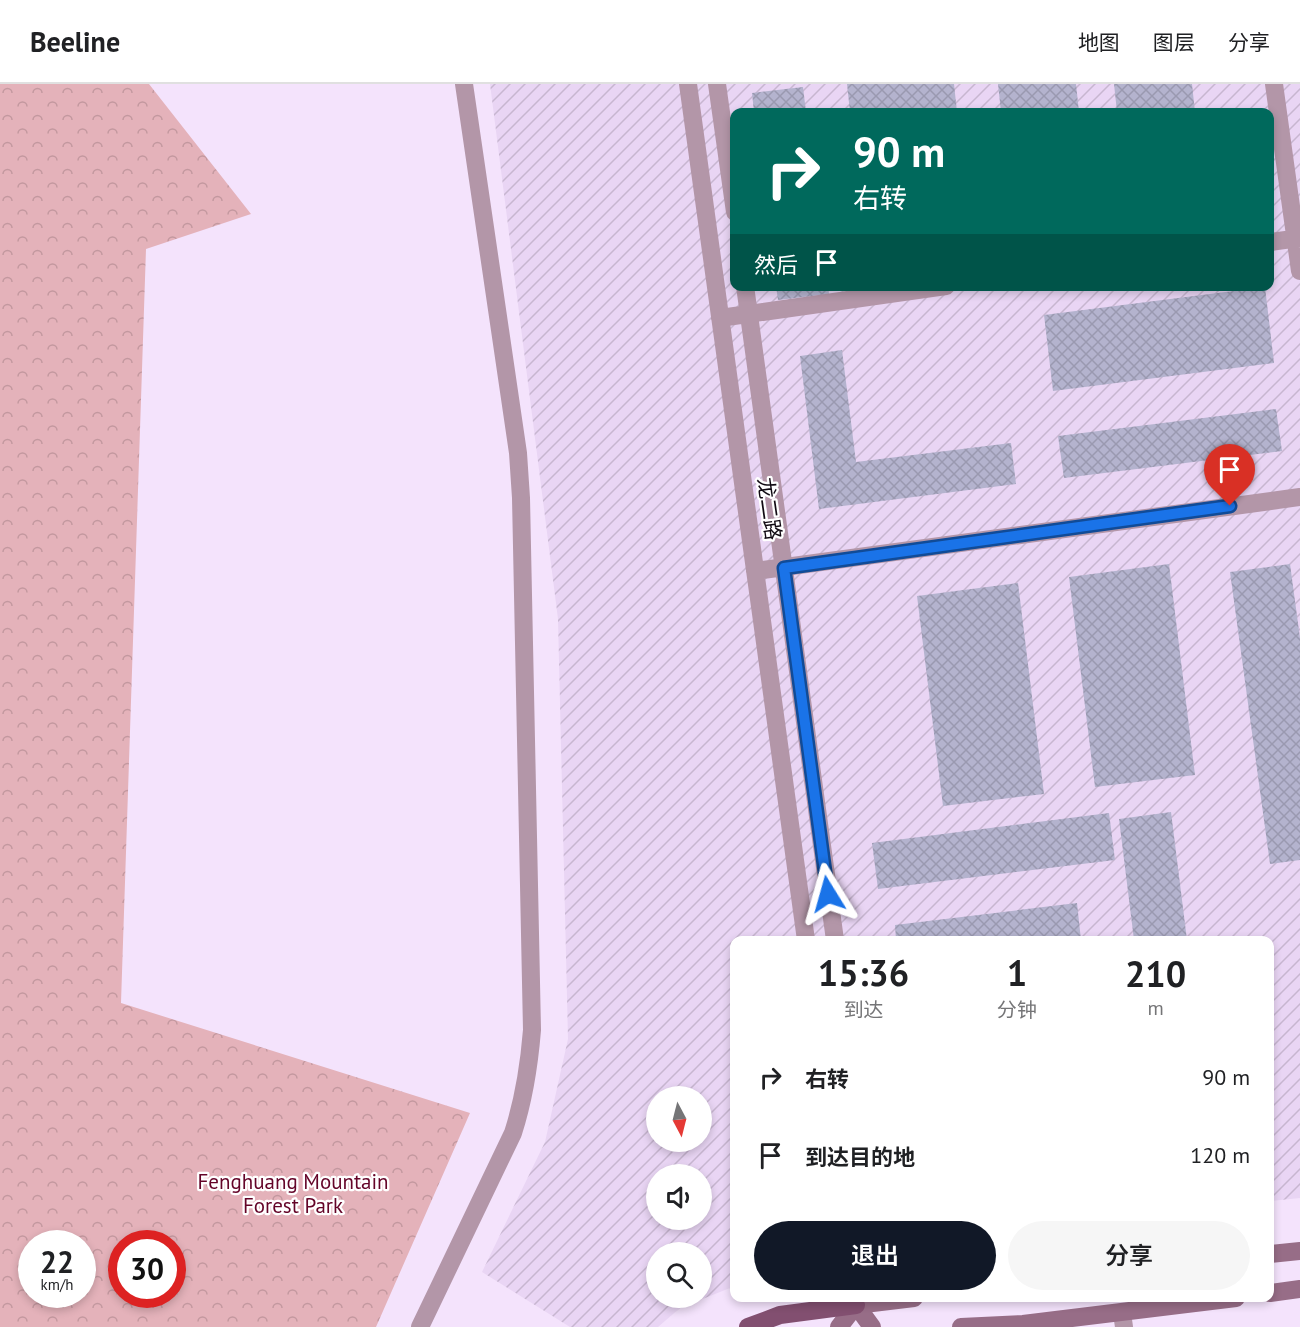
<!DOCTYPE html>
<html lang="zh">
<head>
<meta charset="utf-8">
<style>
  :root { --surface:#fff; --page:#f6f6f6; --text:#202124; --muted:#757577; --line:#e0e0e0; --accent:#111827 }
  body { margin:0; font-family:"PT Sans","Noto Sans SC",sans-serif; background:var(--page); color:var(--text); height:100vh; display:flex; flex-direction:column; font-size:22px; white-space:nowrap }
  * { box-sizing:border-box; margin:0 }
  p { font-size:20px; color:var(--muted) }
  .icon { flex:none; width:33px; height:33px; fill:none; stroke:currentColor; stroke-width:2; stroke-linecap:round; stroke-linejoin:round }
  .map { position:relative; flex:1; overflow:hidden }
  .drawer { position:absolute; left:730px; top:852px; width:544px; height:366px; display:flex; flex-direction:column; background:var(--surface); border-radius:12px; box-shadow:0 3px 9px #0003 }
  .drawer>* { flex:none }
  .hud { position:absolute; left:730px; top:24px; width:544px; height:183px; border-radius:12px; box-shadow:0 3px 9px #0003; background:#00695c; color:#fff; overflow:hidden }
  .needle { width:39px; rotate:173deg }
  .fabs { position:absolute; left:646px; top:1002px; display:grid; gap:12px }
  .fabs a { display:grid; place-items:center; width:66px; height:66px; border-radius:50%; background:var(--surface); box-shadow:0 3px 9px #0003; font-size:30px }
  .speed { position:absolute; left:18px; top:1146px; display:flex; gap:12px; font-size:30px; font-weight:700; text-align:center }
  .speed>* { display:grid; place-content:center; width:78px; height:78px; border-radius:50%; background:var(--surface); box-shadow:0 3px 9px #0003; line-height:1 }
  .speed small { font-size:15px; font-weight:400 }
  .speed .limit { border:9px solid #d22; background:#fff; color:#111 }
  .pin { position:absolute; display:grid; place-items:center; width:51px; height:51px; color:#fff; margin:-62px -26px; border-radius:50% 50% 50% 0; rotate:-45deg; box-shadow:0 0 6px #0007 }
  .pin .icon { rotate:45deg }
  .me { position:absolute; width:66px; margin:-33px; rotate:352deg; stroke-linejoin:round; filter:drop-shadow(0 0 4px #0008) }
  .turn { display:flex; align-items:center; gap:21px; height:126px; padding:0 24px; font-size:27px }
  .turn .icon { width:78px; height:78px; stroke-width:2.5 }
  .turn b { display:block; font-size:42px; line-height:51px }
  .then { display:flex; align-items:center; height:57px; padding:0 24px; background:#0003; gap:12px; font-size:22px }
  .eta { display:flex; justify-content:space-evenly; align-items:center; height:102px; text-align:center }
  .eta b { font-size:36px; font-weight:600; line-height:42px }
  .primary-button { display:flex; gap:12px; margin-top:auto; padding:12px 24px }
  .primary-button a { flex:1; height:69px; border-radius:36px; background:var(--accent); color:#fff; font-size:24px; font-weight:600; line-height:69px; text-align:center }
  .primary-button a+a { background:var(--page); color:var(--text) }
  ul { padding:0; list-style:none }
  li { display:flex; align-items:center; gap:18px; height:78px; padding:0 24px }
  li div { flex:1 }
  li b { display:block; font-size:22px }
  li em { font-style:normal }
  header { display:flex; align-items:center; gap:36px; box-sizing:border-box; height:84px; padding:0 30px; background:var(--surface); border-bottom:2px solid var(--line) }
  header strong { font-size:28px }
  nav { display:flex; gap:33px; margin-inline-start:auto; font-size:21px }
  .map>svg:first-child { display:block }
</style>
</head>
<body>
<header>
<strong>Beeline</strong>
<nav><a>地图</a><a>图层</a><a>分享</a></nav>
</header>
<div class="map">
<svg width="1300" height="1243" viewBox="0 0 1300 1243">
  <defs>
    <pattern id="industrial-furrows" width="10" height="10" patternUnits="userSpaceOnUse" patternTransform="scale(1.5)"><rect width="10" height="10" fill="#e9d5f4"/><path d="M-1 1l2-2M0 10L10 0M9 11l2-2" fill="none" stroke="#c7b6d0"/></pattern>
    <pattern id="park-crowns" width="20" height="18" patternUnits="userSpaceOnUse" patternTransform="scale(1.5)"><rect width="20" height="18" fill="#e4b2ba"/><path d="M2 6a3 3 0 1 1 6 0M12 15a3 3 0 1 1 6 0" fill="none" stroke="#c3989f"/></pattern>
    <pattern id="building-cross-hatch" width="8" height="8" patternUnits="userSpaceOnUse" patternTransform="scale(1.5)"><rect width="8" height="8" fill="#b4b3ce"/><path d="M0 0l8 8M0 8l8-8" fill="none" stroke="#9a99b0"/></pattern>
  </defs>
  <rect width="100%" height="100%" fill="#f4e3fc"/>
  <!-- industrial -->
  <path fill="url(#industrial-furrows)" fill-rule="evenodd" d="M 490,0 L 1300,0 L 1300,1114 L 1271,1117 L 1270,856 L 735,856 L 735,1202 L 680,1224 L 658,1243 L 570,1243 L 482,1188 L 545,1058 L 568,955 L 558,535 ZM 735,28 L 1270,28 L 1270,202 L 735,202 ZM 657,1012 L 702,1012 L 702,1058 L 657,1058 ZM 657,1090 L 702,1090 L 702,1136 L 657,1136 ZM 657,1168 L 702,1168 L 702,1214 L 657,1214 Z"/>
  <!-- park -->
  <path fill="url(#park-crowns)" fill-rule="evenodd" d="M 0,0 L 149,0 L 251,130 L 146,165 L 121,919 L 470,1029 L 376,1243 L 0,1243 ZM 32,1160 L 82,1160 L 82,1210 L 32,1210 ZM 122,1160 L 172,1160 L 172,1210 L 122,1210 Z"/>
  <!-- building -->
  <path fill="url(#building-cross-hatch)" d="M 847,0 L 954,0 L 957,28 L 850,28 Z
    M 998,0 L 1076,0 L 1079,28 L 1001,28 Z
    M 1114,0 L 1192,0 L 1195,28 L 1117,28 Z
    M 803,3 L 806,28 L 754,28 L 752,9 Z
    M 776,202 L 828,202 L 829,210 L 778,216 Z
    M 1265,203 L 1274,279 L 1053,307 L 1044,231 Z
    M 842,266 L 856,378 L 1011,359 L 1016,400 L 819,425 L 800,272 Z
    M 1276,325 L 1282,367 L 1064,394 L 1058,352 Z
    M 1169,480 L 1195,691 L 1095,703 L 1069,493 Z
    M 1290,480 L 1300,554 L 1300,776 L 1270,780 L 1230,488 Z
    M 1018,499 L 1044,710 L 943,722 L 917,512 Z
    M 1171,728 L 1187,856 L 1134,856 L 1119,735 Z
    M 1109,729 L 1115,776 L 878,805 L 872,759 Z
    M 1077,819 L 1081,856 L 896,856 L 895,841 Z"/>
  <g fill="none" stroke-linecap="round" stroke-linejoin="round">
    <!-- minor -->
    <path stroke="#b396a8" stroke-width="18" d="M 688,0 L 806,856
      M 717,0 L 735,128
      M 1274,0 L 1300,187
      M 1270,158 L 1300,154
      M 745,202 L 835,856
      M 720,234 L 946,202
      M 755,487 L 1300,413
      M 1122,1229 L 1124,1243
      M 420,1243 L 513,1049 C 524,1015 529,983 532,946 L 521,414 L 518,369 L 464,0"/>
    <!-- secondary -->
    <path stroke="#976d87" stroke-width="18" d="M 1270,1170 L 1300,1167
      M 1270,1209 L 1300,1205
      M 856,1221 L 914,1214
      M 856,1221 L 872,1243
      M 839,1243 L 856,1221
      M 961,1243 L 1023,1240 L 1236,1214"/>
    <!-- primary -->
    <path stroke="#824f70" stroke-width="18" d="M 748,1243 L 780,1231 L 856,1221"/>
  </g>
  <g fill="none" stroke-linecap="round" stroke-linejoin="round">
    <defs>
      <path id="route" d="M 828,810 L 784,484 L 1230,422"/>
    </defs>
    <!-- route casing -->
    <use href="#route" stroke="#114b97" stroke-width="15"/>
    <!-- route -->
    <use href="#route" stroke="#1a73e8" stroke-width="10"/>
  </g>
  <g text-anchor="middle" stroke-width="4.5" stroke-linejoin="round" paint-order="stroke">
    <!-- street labels -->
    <g font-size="21" fill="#100a12" stroke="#fff">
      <text transform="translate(769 425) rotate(82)" y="7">龙二路</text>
    </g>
    <!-- park labels -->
    <g font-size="21" fill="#640428" stroke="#fff">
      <text x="293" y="1105">Fenghuang Mountain<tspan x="293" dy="24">Forest Park</tspan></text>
    </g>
  </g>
</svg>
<div class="fabs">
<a><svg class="needle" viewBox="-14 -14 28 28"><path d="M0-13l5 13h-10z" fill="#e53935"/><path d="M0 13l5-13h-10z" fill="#757577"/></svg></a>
<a><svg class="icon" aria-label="sound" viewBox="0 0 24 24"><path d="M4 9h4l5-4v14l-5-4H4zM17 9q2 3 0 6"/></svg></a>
<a><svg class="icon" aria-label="search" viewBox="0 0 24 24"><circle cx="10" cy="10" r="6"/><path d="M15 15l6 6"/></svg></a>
</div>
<div class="speed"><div>22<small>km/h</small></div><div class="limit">30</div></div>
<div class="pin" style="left:1230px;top:422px;background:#d93025"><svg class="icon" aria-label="arrive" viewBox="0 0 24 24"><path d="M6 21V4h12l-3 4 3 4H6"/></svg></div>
<svg class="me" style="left:828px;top:810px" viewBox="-20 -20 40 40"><path d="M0-17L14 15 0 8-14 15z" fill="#1a73e8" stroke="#fff" stroke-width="4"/></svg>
<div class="hud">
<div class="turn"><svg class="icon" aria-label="right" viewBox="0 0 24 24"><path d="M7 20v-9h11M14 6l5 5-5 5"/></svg><div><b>90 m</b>右转</div></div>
<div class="then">然后<svg class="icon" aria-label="arrive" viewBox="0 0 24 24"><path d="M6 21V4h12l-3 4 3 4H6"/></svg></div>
</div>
<section class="drawer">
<div class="eta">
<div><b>15:36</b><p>到达</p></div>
<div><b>1</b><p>分钟</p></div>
<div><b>210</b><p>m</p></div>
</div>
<ul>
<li><svg class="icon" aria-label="right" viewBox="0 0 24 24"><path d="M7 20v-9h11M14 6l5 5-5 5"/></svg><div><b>右转</b></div><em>90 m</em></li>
<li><svg class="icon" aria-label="arrive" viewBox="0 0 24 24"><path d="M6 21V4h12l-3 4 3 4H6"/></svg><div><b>到达目的地</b></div><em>120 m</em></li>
</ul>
<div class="primary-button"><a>退出</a><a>分享</a></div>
</section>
</div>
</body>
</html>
